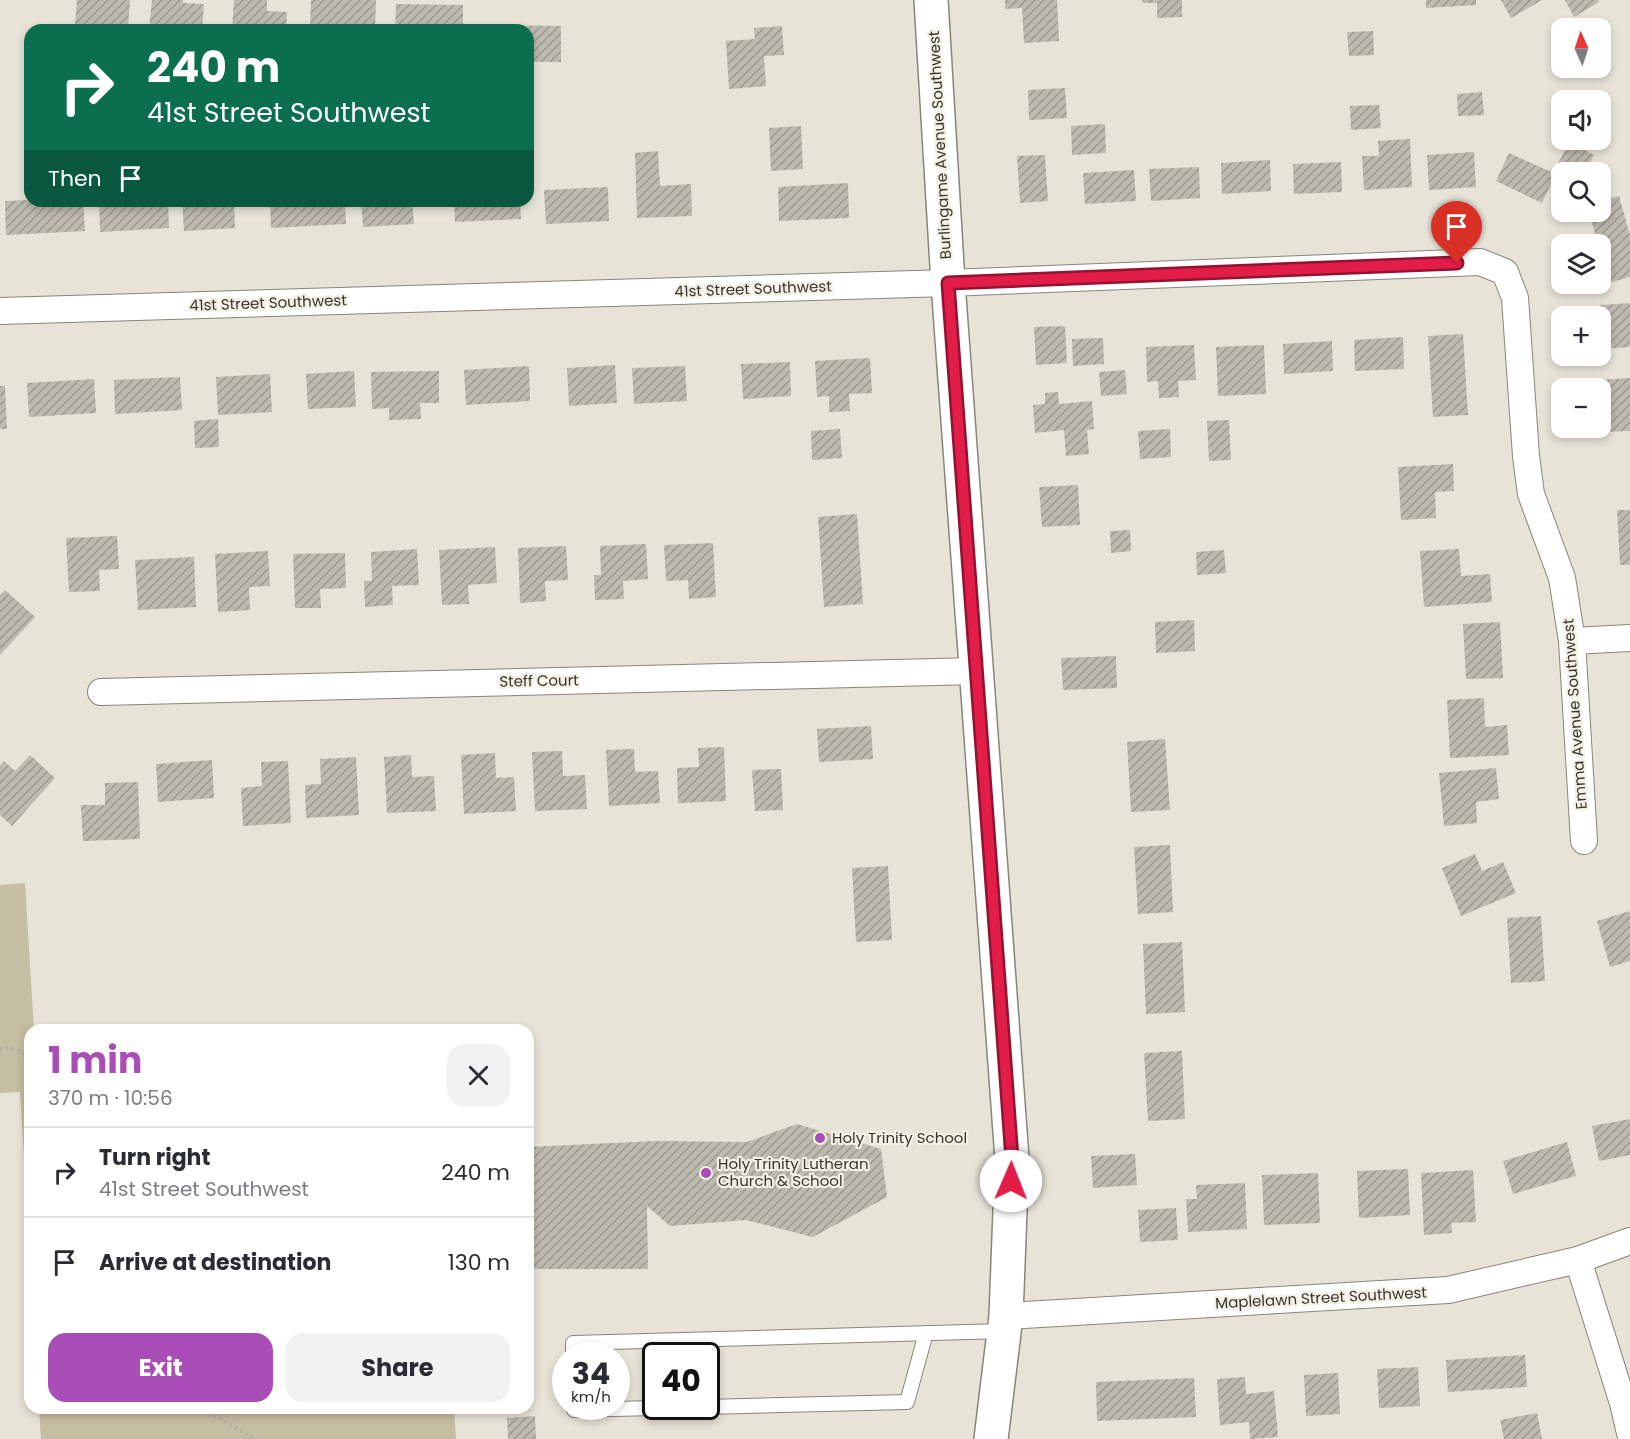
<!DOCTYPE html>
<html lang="en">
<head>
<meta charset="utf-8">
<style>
  :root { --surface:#fff; --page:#f2f2f3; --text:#2b2b33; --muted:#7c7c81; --line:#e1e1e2; --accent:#a94db7 }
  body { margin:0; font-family:Poppins,sans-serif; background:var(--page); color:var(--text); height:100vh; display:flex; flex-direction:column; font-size:22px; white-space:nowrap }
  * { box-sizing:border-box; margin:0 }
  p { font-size:20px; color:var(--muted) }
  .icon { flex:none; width:33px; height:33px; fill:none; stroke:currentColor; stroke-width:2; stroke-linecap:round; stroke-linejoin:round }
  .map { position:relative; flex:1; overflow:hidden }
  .details { position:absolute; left:24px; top:1024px; width:510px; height:390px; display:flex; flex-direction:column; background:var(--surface); border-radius:18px; box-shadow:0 3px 9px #0003 }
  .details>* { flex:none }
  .guide { position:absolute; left:24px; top:24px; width:510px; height:183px; border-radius:18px; box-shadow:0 3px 9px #0003; background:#0b6e4f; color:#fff; overflow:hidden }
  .needle { width:39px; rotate:357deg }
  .fabs { position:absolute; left:1551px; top:18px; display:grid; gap:12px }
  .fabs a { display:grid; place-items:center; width:60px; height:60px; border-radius:12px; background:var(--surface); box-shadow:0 3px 9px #0003; font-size:30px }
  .speed { position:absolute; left:552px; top:1342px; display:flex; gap:12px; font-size:30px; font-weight:700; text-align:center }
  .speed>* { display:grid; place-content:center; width:78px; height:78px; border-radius:50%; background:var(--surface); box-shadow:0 3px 9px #0003; line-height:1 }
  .speed small { font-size:15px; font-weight:400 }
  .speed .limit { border:3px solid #111; border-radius:9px; background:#fff; color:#111 }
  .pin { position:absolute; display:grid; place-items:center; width:51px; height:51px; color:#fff; margin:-62px -26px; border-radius:50% 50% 50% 0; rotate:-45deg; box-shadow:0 0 6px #0007 }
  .pin .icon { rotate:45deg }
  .me { position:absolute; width:66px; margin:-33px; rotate:1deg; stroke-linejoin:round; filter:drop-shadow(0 0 4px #0008) }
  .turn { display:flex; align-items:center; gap:21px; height:126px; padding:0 24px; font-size:27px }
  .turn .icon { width:78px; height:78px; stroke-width:2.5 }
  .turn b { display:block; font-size:42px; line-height:51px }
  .then { display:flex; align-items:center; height:57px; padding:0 24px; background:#0003; gap:12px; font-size:22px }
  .round { display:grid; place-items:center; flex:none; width:63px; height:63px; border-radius:18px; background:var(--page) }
  .head { display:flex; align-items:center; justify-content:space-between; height:102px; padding:0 24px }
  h1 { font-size:36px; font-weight:700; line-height:45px; color:var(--accent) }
  .cta { display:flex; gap:12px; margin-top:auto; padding:12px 24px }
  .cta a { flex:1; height:69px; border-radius:18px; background:var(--accent); color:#fff; font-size:24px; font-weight:700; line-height:69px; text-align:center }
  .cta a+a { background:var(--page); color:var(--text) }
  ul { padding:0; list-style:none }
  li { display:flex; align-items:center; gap:18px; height:90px; padding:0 24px; border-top:2px solid var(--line) }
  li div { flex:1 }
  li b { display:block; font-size:22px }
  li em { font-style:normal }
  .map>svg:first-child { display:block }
</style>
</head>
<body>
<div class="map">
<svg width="1630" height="1439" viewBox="0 0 1630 1439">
  <defs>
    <pattern id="building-hatch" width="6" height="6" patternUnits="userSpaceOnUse" patternTransform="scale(1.5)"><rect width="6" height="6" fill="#bebaaf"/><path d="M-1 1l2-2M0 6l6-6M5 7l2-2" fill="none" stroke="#9b988f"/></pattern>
  </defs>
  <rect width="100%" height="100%" fill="#e7e3d7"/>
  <!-- green -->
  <path fill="#c6bea2" d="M 25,883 L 34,1030 L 30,1030 L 30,1255 L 20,1092 L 0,1093 L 0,885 Z
    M 39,1409 L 454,1409 L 456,1439 L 41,1439 Z"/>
  <!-- building -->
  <path fill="url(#building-hatch)" d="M 77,0 L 130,0 L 128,29 L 75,25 Z
    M 152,0 L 183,0 L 183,3 L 204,4 L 202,30 L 149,30 Z
    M 234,0 L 267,0 L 267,11 L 287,12 L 286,30 L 232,30 Z
    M 311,0 L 376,0 L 375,30 L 310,28 Z
    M 1005,0 L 1057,0 L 1059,41 L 1024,43 L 1022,8 L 1005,9 Z
    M 1142,0 L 1182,0 L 1182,17 L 1157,18 L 1157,3 L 1143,3 Z
    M 1426,0 L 1476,0 L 1476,5 L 1426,8 Z
    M 1501,0 L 1542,0 L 1511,18 Z
    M 1565,0 L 1598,0 L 1599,2 L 1574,17 Z
    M 396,4 L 463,5 L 463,30 L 395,30 Z
    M 485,25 L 561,26 L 561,62 L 528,62 L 528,30 L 485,30 Z
    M 782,26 L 784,55 L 764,56 L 766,86 L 729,89 L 726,41 L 755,39 L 754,28 Z
    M 1373,31 L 1374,55 L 1349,56 L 1347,32 Z
    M 1065,88 L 1067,118 L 1029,120 L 1028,90 Z
    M 1482,92 L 1484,115 L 1458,116 L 1457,94 Z
    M 1379,105 L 1381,128 L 1351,130 L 1350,106 Z
    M 1105,124 L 1106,153 L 1072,155 L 1071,126 Z
    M 801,126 L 803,169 L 771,171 L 769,128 Z
    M 1410,139 L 1412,187 L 1364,190 L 1362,156 L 1379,156 L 1378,141 Z
    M 1570,142 L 1594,155 L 1584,172 L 1574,172 L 1558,163 Z
    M 658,151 L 660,186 L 691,184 L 692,216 L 637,218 L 635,153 Z
    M 1474,152 L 1476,187 L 1429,190 L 1427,155 Z
    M 1509,153 L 1556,174 L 1542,203 L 1496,181 Z
    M 1045,155 L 1048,201 L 1020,203 L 1017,156 Z
    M 1270,160 L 1271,191 L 1222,194 L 1221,163 Z
    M 1341,162 L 1342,192 L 1294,194 L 1293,164 Z
    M 1199,167 L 1200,198 L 1151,201 L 1149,169 Z
    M 1134,170 L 1136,201 L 1085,204 L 1083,173 Z
    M 848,183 L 849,218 L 779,221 L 778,187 Z
    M 608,187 L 609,221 L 546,224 L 544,190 Z
    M 1619,196 L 1630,235 L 1630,277 L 1608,283 L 1600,254 L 1600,244 L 1598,244 L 1589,212 L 1600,212 L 1600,201 Z
    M 30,200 L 83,201 L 85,231 L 6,235 L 5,201 Z
    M 99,201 L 168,201 L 169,228 L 100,232 Z
    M 182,201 L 234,201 L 235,228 L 184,231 Z
    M 270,201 L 345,201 L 346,224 L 271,228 Z
    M 361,201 L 412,201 L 414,224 L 363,227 Z
    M 454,201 L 520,201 L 521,219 L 455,222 Z
    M 1630,303 L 1630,347 L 1602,349 L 1600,305 Z
    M 1065,326 L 1067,363 L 1036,365 L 1034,327 Z
    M 1463,334 L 1468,415 L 1433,417 L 1428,336 Z
    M 1403,337 L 1404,369 L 1355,371 L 1354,340 Z
    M 1103,338 L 1104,364 L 1073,366 L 1072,339 Z
    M 1332,341 L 1333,371 L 1284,374 L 1283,344 Z
    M 1194,345 L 1196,380 L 1178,381 L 1179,397 L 1159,398 L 1158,381 L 1147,382 L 1146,347 Z
    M 1264,345 L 1266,394 L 1218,396 L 1216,347 Z
    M 870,358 L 872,393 L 849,394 L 850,411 L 829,412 L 829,396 L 817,397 L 815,361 Z
    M 790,362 L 791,396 L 743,399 L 741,364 Z
    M 615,365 L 617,403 L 569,406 L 567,368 Z
    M 529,366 L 530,401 L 466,405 L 464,370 Z
    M 685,366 L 687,401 L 634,404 L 632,368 Z
    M 1125,370 L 1127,394 L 1101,396 L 1099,372 Z
    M 354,371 L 356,407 L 308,409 L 306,374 Z
    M 439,371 L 439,403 L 420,403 L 421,419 L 389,420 L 389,408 L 372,409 L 371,372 Z
    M 270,374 L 272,412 L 218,415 L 216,377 Z
    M 180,377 L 182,410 L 115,414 L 114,380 Z
    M 1630,378 L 1630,431 L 1601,432 L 1600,388 L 1599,388 L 1598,380 Z
    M 94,379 L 96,413 L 29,417 L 27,383 Z
    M 0,386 L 5,386 L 7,429 L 0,429 Z
    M 1058,392 L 1059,404 L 1092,401 L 1094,429 L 1087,430 L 1089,454 L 1066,456 L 1064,430 L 1035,433 L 1033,405 L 1045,404 L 1045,393 Z
    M 218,419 L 219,447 L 195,448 L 194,421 Z
    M 1229,420 L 1231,460 L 1209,461 L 1207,421 Z
    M 840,429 L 842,458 L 812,460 L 811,431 Z
    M 1170,429 L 1171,457 L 1140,459 L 1138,431 Z
    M 1453,464 L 1454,491 L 1435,492 L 1436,518 L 1401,520 L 1398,467 Z
    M 1078,485 L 1080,525 L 1042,527 L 1039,487 Z
    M 1617,510 L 1630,510 L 1630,565 L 1620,565 Z
    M 857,514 L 863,604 L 824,607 L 818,517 Z
    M 1130,530 L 1131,551 L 1111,553 L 1110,531 Z
    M 117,536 L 119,569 L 99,570 L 100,591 L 69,592 L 66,538 Z
    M 713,543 L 716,597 L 689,599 L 688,580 L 666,581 L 664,545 Z
    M 646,544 L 648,579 L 623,581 L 624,599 L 595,600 L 594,575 L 601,575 L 600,546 Z
    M 566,546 L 568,580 L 545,581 L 546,601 L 520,603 L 518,548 Z
    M 495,547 L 497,583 L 468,585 L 469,604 L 442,605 L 439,550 Z
    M 417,549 L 419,585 L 392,586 L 393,605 L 365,607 L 364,581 L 372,581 L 371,552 Z
    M 1459,549 L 1461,576 L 1490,574 L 1492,602 L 1424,607 L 1420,551 Z
    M 1224,550 L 1226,573 L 1197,575 L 1196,552 Z
    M 268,551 L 270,586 L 249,587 L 250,610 L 218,612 L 215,554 Z
    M 345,553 L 346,588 L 320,589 L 321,608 L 295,608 L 293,554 Z
    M 194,557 L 196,607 L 138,610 L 135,560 Z
    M 5,590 L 35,617 L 0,655 L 0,595 Z
    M 1194,620 L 1195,651 L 1156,653 L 1155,622 Z
    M 1500,622 L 1503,678 L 1466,679 L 1463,624 Z
    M 1116,656 L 1117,688 L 1063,690 L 1061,658 Z
    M 1484,698 L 1485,727 L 1507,725 L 1509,755 L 1450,758 L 1447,700 Z
    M 871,726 L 873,759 L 819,762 L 817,729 Z
    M 1165,739 L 1170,810 L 1131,812 L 1127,742 Z
    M 724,747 L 726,801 L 678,803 L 677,768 L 699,767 L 698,748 Z
    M 634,749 L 635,772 L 658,771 L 660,803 L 609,806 L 606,750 Z
    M 562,751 L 563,776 L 585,775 L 587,809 L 535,811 L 532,752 Z
    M 495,753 L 496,778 L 514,777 L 516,811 L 464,814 L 461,755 Z
    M 30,755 L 55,778 L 12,826 L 0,815 L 0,766 L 4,761 L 15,771 Z
    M 411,755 L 412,777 L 434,776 L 436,811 L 387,813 L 384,757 Z
    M 356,757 L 359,815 L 306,818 L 305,785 L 321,784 L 320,759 Z
    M 212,760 L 214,798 L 158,802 L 156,764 Z
    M 288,761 L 291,823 L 243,826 L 241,788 L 262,786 L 261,762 Z
    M 1496,768 L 1499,799 L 1476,802 L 1477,823 L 1444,826 L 1439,773 Z
    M 781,769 L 783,810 L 755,811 L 752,770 Z
    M 138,782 L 140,839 L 83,841 L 81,805 L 105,805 L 105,783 Z
    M 1170,845 L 1173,912 L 1138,914 L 1134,847 Z
    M 1475,854 L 1482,871 L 1503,862 L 1516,893 L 1461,916 L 1442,868 Z
    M 888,866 L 892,940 L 856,942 L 852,868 Z
    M 1630,911 L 1630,961 L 1610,967 L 1597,921 Z
    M 1541,916 L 1545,981 L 1511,983 L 1507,918 Z
    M 1182,942 L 1185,1012 L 1146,1014 L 1143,944 Z
    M 1182,1051 L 1185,1119 L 1148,1121 L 1144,1053 Z
    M 1630,1119 L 1630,1155 L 1599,1161 L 1592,1126 Z
    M 797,1124 L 881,1149 L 887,1197 L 813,1237 L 746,1220 L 670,1226 L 647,1206 L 648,1269 L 528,1269 L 528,1147 L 654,1141 L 747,1142 Z
    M 1567,1142 L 1576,1176 L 1513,1194 L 1503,1161 Z
    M 1135,1154 L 1137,1185 L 1093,1188 L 1091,1156 Z
    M 1408,1169 L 1410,1215 L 1359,1218 L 1357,1171 Z
    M 1473,1170 L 1476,1222 L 1451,1223 L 1452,1233 L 1424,1235 L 1421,1173 Z
    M 1318,1173 L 1320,1223 L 1264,1225 L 1262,1175 Z
    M 1245,1183 L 1247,1229 L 1188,1232 L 1186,1199 L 1197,1199 L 1196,1185 Z
    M 1176,1208 L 1178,1240 L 1140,1242 L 1138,1210 Z
    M 1525,1355 L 1527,1387 L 1448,1392 L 1446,1360 Z
    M 1418,1367 L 1420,1406 L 1379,1408 L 1377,1369 Z
    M 1338,1373 L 1340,1414 L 1306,1416 L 1304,1375 Z
    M 1245,1377 L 1246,1394 L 1274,1391 L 1278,1437 L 1250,1439 L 1249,1422 L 1220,1425 L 1217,1379 Z
    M 1194,1378 L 1196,1417 L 1097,1421 L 1096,1382 Z
    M 1537,1413 L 1542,1439 L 1504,1439 L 1500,1420 Z
    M 535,1416 L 536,1439 L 508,1439 L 507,1418 Z"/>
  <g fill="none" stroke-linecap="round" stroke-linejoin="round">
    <defs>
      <path id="service" d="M 573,1356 L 573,1343 L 1004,1331
        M 574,1407 L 574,1410 L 695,1407
        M 706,1407 L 907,1402 L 926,1333"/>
      <path id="minor" d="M 0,311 L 948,283 L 1480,262 L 1505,272 L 1515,298 L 1526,456 L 1531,494 L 1562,578 L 1572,641 L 1584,841
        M 1572,641 L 1630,638
        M 101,692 L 977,671
        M 1578,1260 L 1623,1403 L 1630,1433
        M 1006,1316 L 1448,1290 L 1578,1260 L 1630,1241"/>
      <path id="tertiary" d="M 931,0 L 948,283 L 1012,1159 L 1006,1316 L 991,1439"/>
    </defs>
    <!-- service casing -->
    <use href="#service" stroke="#89857a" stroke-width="16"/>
    <!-- minor casing -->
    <use href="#minor" stroke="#89857a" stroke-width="28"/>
    <!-- tertiary casing -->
    <use href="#tertiary" stroke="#89857a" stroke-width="36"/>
    <!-- path -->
    <path stroke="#adaaa0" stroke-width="4" stroke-dasharray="1.5 4.5" stroke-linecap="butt" d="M 0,1049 L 8,1048 L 21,1051 L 26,1060 L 30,1098
      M 192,1408 L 217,1416 L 254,1439"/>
    <!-- service -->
    <use href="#service" stroke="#fff" stroke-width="14"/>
    <!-- minor -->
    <use href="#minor" stroke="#fff" stroke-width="26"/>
    <!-- tertiary -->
    <use href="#tertiary" stroke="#fff" stroke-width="33"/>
  </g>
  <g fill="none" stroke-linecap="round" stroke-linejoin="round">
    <defs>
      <path id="route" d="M 1011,1181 L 1012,1159 L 948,283 L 1457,263"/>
    </defs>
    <!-- route casing -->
    <use href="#route" stroke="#92132f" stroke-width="15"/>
    <!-- route -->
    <use href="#route" stroke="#e11d48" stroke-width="10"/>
  </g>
  <!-- markers -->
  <g fill="#a94db7" stroke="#f4f0e4" stroke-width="2">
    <circle cx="820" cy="1138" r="6"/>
    <circle cx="706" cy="1173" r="6"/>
  </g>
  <g text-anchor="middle" stroke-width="4.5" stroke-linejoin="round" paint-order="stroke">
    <!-- street labels -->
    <g font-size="15" fill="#373531" stroke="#f4f0e4">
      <text transform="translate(940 145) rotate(-93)" y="5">Burlingame Avenue Southwest</text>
      <text transform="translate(753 289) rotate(-2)" y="5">41st Street Southwest</text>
      <text transform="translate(268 303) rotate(-2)" y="5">41st Street Southwest</text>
      <text transform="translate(539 681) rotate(-1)" y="5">Steff Court</text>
      <text transform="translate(1575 714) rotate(-94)" y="5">Emma Avenue Southwest</text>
      <text transform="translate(1321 1298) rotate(-3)" y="5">Maplelawn Street Southwest</text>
    </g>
    <!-- poi labels -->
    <g font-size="15" fill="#373531" stroke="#f4f0e4" text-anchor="start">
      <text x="832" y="1143">Holy Trinity School</text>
      <text x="718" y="1169">Holy Trinity Lutheran<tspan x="718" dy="17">Church &amp; School</tspan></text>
    </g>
  </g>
</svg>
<div class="fabs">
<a><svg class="needle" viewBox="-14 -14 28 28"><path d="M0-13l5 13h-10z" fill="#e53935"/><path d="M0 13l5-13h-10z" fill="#7c7c81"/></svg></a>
<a><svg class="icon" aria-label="sound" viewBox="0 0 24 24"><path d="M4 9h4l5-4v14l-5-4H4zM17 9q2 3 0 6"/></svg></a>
<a><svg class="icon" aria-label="search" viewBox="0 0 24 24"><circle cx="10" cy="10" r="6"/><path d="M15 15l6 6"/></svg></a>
<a><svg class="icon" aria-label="layers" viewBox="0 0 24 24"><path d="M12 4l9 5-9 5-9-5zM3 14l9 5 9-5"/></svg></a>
<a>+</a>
<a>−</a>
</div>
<div class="speed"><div>34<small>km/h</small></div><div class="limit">40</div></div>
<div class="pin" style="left:1457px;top:263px;background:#d93025"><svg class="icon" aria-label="arrive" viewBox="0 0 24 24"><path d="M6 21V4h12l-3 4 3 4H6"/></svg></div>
<svg class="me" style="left:1011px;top:1181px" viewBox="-20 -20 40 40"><circle r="19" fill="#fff"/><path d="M0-13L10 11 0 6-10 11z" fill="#e11d48"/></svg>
<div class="guide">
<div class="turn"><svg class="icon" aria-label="right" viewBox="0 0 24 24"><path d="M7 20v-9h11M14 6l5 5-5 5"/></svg><div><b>240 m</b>41st Street Southwest</div></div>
<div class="then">Then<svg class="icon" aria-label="arrive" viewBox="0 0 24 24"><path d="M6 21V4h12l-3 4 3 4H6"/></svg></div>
</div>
<section class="details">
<div class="head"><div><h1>1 min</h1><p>370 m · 10:56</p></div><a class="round"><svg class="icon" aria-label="close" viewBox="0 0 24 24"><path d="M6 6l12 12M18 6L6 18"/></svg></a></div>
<ul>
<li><svg class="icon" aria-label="right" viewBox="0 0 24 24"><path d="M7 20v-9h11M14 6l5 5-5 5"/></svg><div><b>Turn right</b><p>41st Street Southwest</p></div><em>240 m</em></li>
<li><svg class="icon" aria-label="arrive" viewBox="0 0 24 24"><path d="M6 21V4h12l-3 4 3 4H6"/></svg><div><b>Arrive at destination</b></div><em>130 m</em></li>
</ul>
<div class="cta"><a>Exit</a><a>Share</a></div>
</section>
</div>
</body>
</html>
